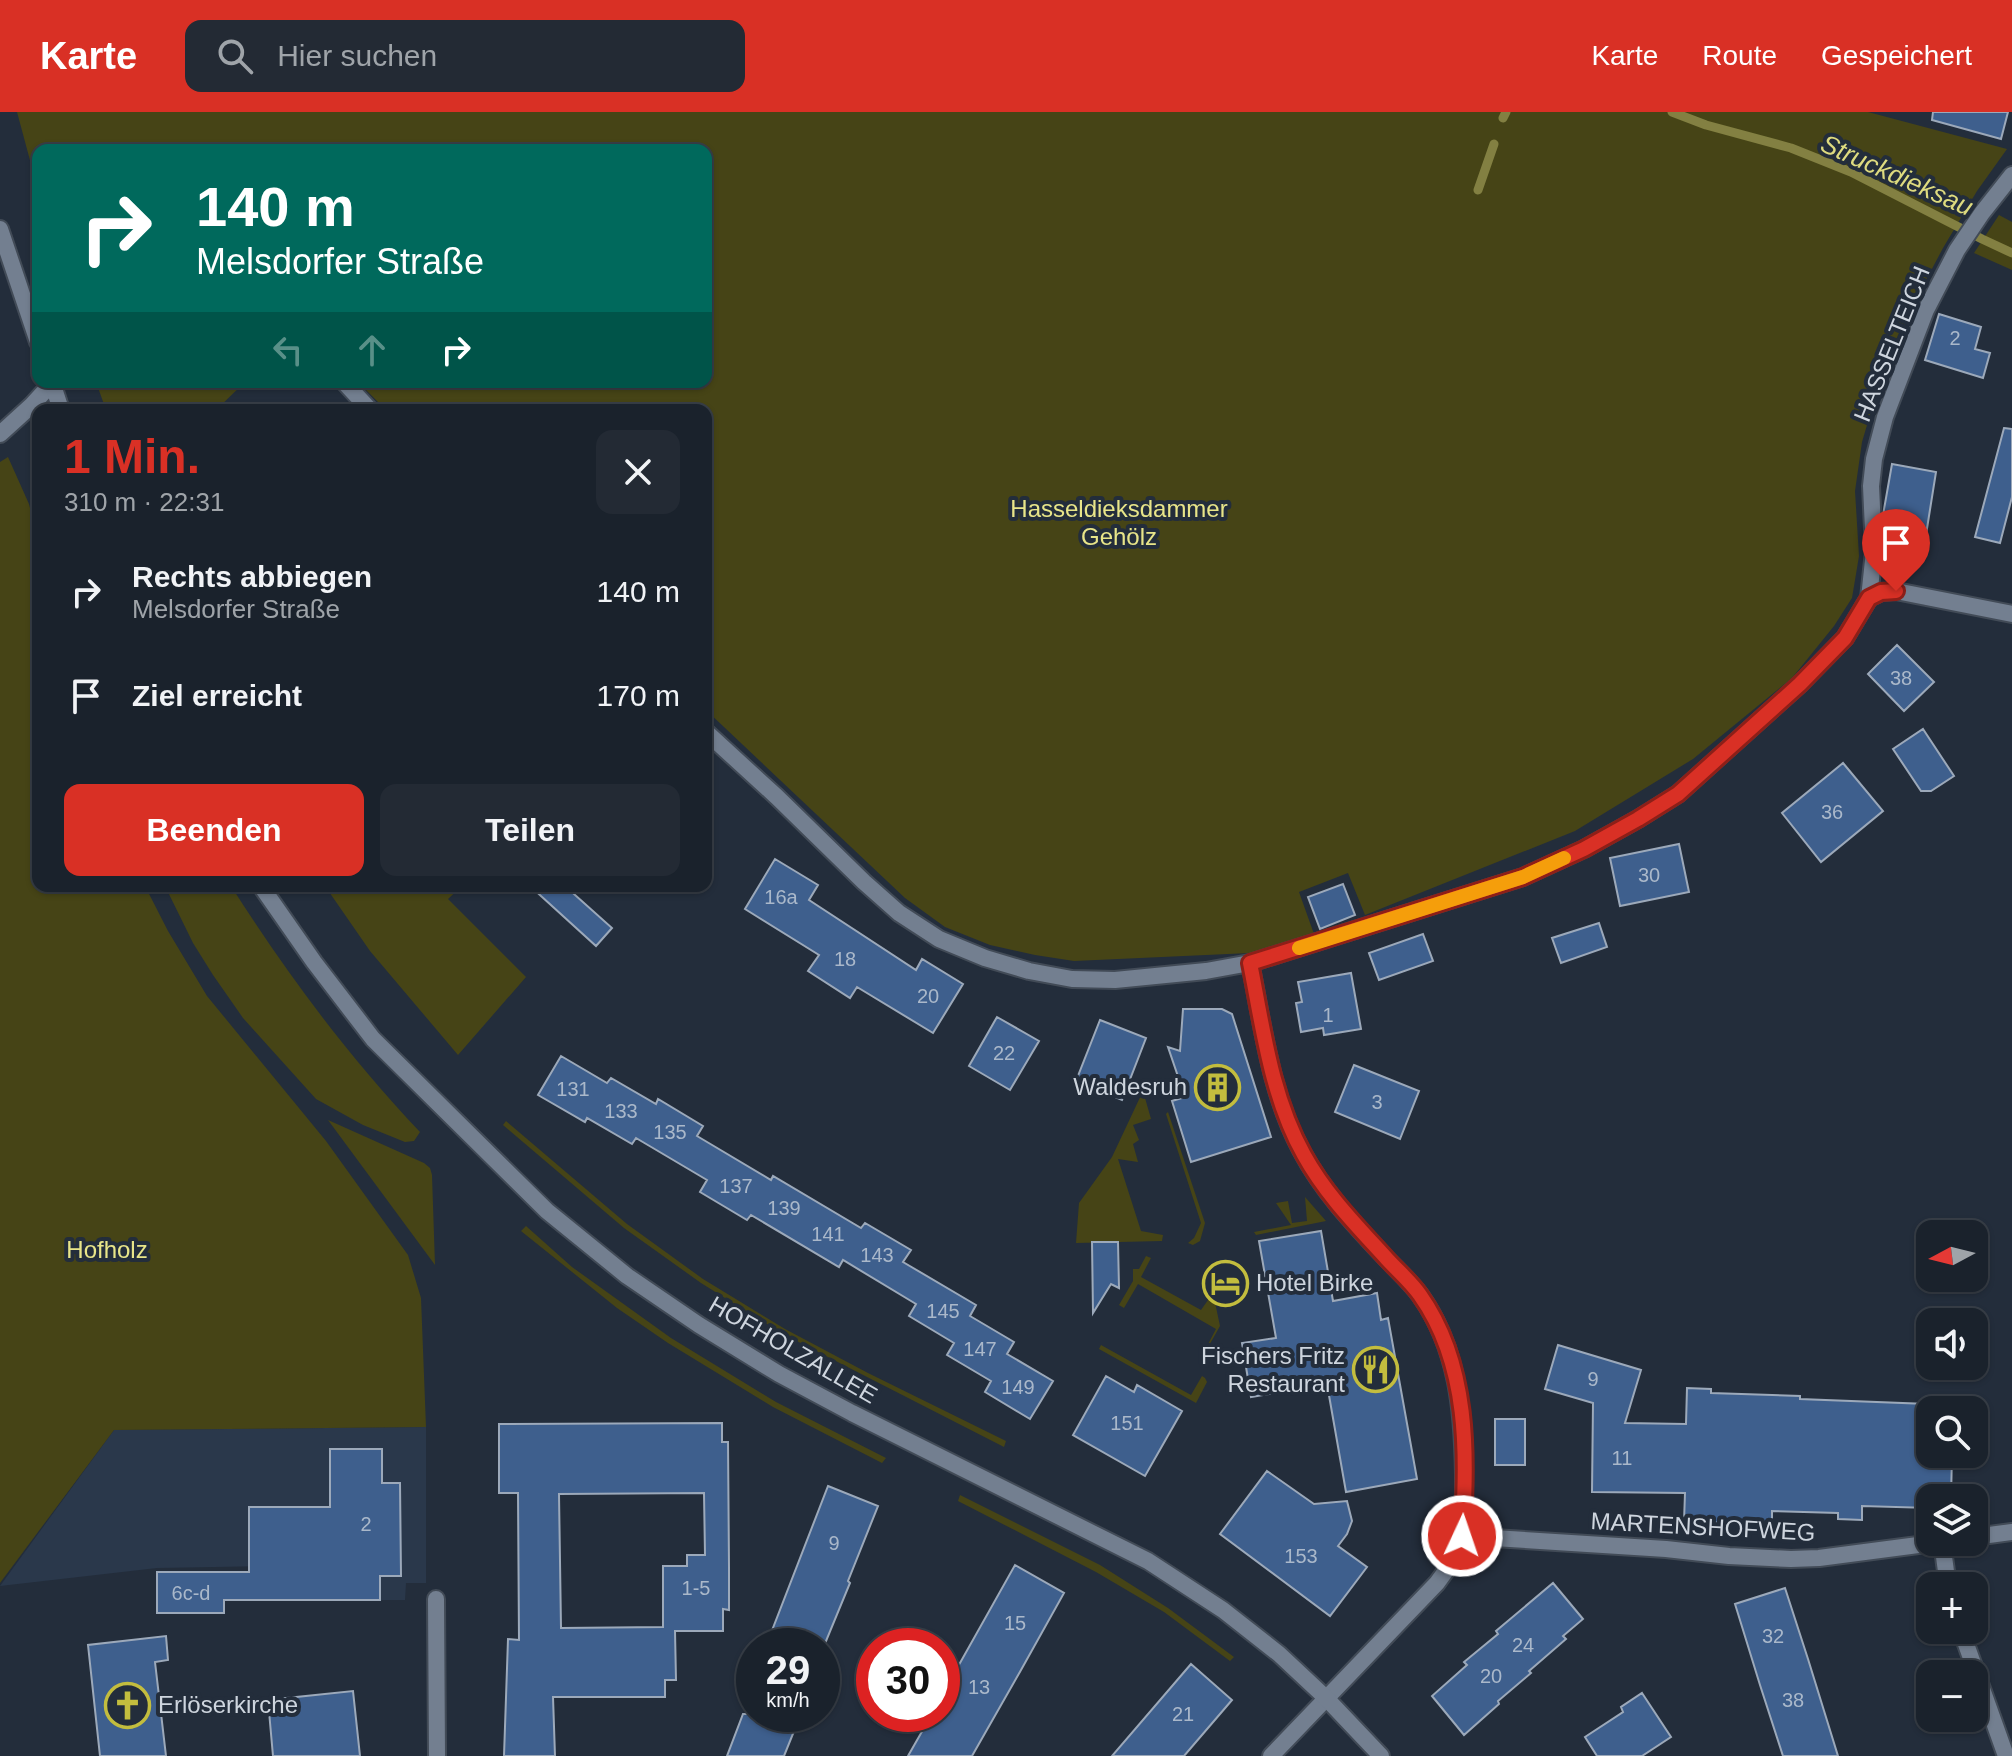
<!DOCTYPE html>
<html lang="de">
<head>
<meta charset="utf-8">
<style>
  :root { --surface:#1a222c; --page:#232a34; --text:#f1f3f6; --muted:#9fa4a9; --line:#383f48; --accent:#d93025 }
  body { margin:0; font-family:Helvetica,sans-serif; background:var(--page); color:var(--text); height:100vh; display:flex; flex-direction:column; font-size:30px; white-space:nowrap }
  * { box-sizing:border-box; margin:0 }
  p { font-size:26px; color:var(--muted) }
  .icon { flex:none; width:44px; height:44px; fill:none; stroke:currentColor; stroke-width:2; stroke-linecap:round; stroke-linejoin:round }
  .map { position:relative; flex:1; overflow:hidden }
  .details { position:absolute; left:32px; top:292px; width:680px; height:488px; display:flex; flex-direction:column; background:var(--surface); border-radius:16px; box-shadow:0 2px 6px #0004,0 0 0 2px var(--line) }
  .details>* { flex:none }
  .banner { position:absolute; left:32px; top:32px; width:680px; height:244px; border-radius:16px; box-shadow:0 2px 6px #0004,0 0 0 2px var(--line); background:#00695c; color:#fff; overflow:hidden }
  .needle { width:52px; rotate:263deg }
  .buttons { position:absolute; left:1916px; top:1108px; display:grid; gap:16px }
  .buttons a { display:grid; place-items:center; width:72px; height:72px; border-radius:16px; background:var(--surface); box-shadow:0 2px 6px #0004,0 0 0 2px var(--line); font-size:40px }
  .speed { position:absolute; left:736px; top:1516px; display:flex; gap:16px; font-size:40px; font-weight:700; text-align:center }
  .speed>* { display:grid; place-content:center; width:104px; height:104px; border-radius:50%; background:var(--surface); box-shadow:0 2px 6px #0004,0 0 0 2px var(--line); line-height:1 }
  .speed small { font-size:20px; font-weight:400 }
  .speed .limit { border:12px solid #d22; background:#fff; color:#111 }
  .pin { position:absolute; display:grid; place-items:center; width:68px; height:68px; color:#fff; margin:-82px -34px; border-radius:50% 50% 50% 0; rotate:-45deg; box-shadow:0 0 8px #0007 }
  .pin .icon { rotate:45deg }
  .me { position:absolute; width:88px; margin:-44px; rotate:3deg; stroke-linejoin:round; filter:drop-shadow(0 0 6px #0008) }
  .turn { display:flex; align-items:center; gap:28px; height:168px; padding:0 32px; font-size:36px }
  .turn .icon { width:104px; height:104px; stroke-width:2.5 }
  .turn b { display:block; font-size:56px; line-height:68px }
  .lanes { display:flex; align-items:center; height:76px; padding:0 32px; background:#0003; justify-content:center; gap:40px; direction:ltr }
  .lanes .off { opacity:.35 }
  .round { display:grid; place-items:center; flex:none; width:84px; height:84px; border-radius:16px; background:var(--page) }
  .summary { display:flex; align-items:center; justify-content:space-between; height:136px; padding:0 32px }
  h1 { font-size:48px; font-weight:700; line-height:60px; color:var(--accent) }
  .button { display:flex; gap:16px; margin-top:auto; padding:16px 32px }
  .button a { flex:1; height:92px; border-radius:16px; background:var(--accent); color:#fff; font-size:32px; font-weight:700; line-height:92px; text-align:center }
  .button a+a { background:var(--page); color:var(--text) }
  ul { padding:0; list-style:none }
  li { display:flex; align-items:center; gap:24px; height:104px; padding:0 32px }
  li div { flex:1 }
  li b { display:block; font-size:30px }
  li em { font-style:normal }
  header { display:flex; align-items:center; gap:48px; box-sizing:border-box; height:112px; padding:0 40px; background:var(--accent); color:#fff }
  header strong { font-size:38px }
  nav { display:flex; gap:44px; margin-inline-start:auto; font-size:28px }
  .search { width:560px; height:72px; background:var(--page); display:flex; align-items:center; gap:20px; box-sizing:border-box; padding:0 28px; border-radius:16px; color:var(--muted); font-size:30px }
  .map>svg:first-child { display:block }
</style>
</head>
<body>
<header>
<strong>Karte</strong>
<div class="search"><svg class="icon" aria-label="search" viewBox="0 0 24 24"><circle cx="10" cy="10" r="6"/><path d="M15 15l6 6"/></svg>Hier suchen</div>
<nav><a>Karte</a><a>Route</a><a>Gespeichert</a></nav>
</header>
<div class="map">
<svg width="2012" height="1644" viewBox="0 0 2012 1644">
  <rect width="100%" height="100%" fill="#232d3b"/>
  <!-- built -->
  <path fill="#2a384b" d="M 426,1315 L 426,1471 L 406,1471 L 405,1488 L 269,1488 L 268,1454 L 157,1456 L 0,1474 L 114,1318 Z"/>
  <!-- green -->
  <path fill="#464416" d="M 17,0 L 1868,0 L 2007,37 L 1977,79 L 1943,136 L 1916,187 L 1878,276 L 1862,330 L 1855,379 L 1859,444 L 1852,486 L 1834,514 L 1792,566 L 1693,647 L 1575,719 L 1365,803 L 1348,761 L 1299,780 L 1314,822 L 1250,841 L 1074,849 L 1035,843 L 990,833 L 945,815 L 905,786 L 706,598 L 706,298 L 386,298 L 358,270 L 706,270 L 706,38 L 38,38 L 38,78 Z
    M 1999,103 L 2012,110 L 2012,158 L 1974,141 Z
    M 96,270 L 245,270 L 216,298 L 106,298 Z
    M 8,345 L 29,392 L 38,428 L 38,774 L 145,774 L 168,819 L 207,884 L 326,1029 L 408,1143 L 421,1186 L 426,1315 L 114,1318 L 0,1471 L 0,350 Z
    M 165,774 L 231,774 C 287,862 348,944 420,1020 L 414,1029 L 405,1030 L 363,1013 L 316,987 L 243,906 L 213,863 L 193,831 Z
    M 325,774 L 462,774 L 448,787 L 526,865 L 458,943 L 370,839 Z
    M 1143,979 L 1151,1007 L 1133,1013 L 1139,1028 L 1133,1032 L 1138,1050 L 1118,1047 L 1141,1119 L 1163,1123 L 1162,1129 L 1076,1131 L 1079,1091 L 1112,1045 Z
    M 1168,1000 L 1205,1111 L 1200,1129 L 1193,1133 L 1188,1131 L 1194,1126 L 1201,1111 L 1166,1002 Z
    M 328,1008 L 424,1051 L 430,1056 L 432,1063 L 435,1153 Z
    M 506,1009 L 627,1112 L 703,1167 L 785,1217 L 868,1261 L 1006,1329 L 1004,1335 L 783,1222 L 701,1171 L 624,1116 L 503,1013 Z
    M 1305,1085 L 1326,1109 L 1256,1123 L 1254,1120 L 1291,1113 L 1276,1091 L 1288,1089 L 1292,1111 L 1307,1109 Z
    M 526,1114 L 572,1155 L 671,1226 L 776,1290 L 886,1346 L 882,1351 L 773,1295 L 668,1231 L 617,1196 L 521,1119 Z
    M 1146,1144 L 1151,1146 L 1141,1165 L 1201,1198 L 1213,1181 L 1220,1214 L 1207,1237 L 1206,1236 L 1216,1217 L 1138,1172 L 1124,1196 L 1119,1193 L 1133,1169 L 1133,1157 L 1139,1157 Z
    M 1101,1233 L 1191,1283 L 1202,1264 L 1205,1266 L 1207,1270 L 1196,1291 L 1099,1237 Z
    M 960,1383 L 1100,1453 L 1168,1496 L 1234,1545 L 1230,1549 L 1164,1500 L 1096,1460 L 958,1389 Z"/>
  <g fill="none" stroke-linecap="round" stroke-linejoin="round">
    <!-- stream -->
    <path stroke="#838042" stroke-width="9" d="M 1672,0 L 1706,13 L 1791,36 L 1851,60 L 1982,127 L 2012,141
      M 1503,6 L 1506,0
      M 1478,78 L 1494,32"/>
  </g>
  <!-- building -->
  <path fill="#3e5f8d" stroke="#9ca9ba" stroke-width="2" fill-rule="evenodd" d="M 1933,0 L 2008,0 L 2001,27 L 1932,8 Z
    M 1939,202 L 1981,215 L 1975,237 L 1990,241 L 1983,266 L 1925,248 Z
    M 2004,316 L 2012,317 L 2012,385 L 2000,431 L 1975,425 Z
    M 1892,352 L 1936,360 L 1925,429 L 1884,423 L 1883,403 Z
    M 1897,533 L 1934,570 L 1904,599 L 1868,562 Z
    M 1923,617 L 1954,664 L 1931,679 L 1921,679 L 1893,637 Z
    M 1843,651 L 1883,699 L 1821,750 L 1782,701 Z
    M 1679,732 L 1689,780 L 1620,794 L 1610,746 Z
    M 775,747 L 818,773 L 809,788 L 916,858 L 922,847 L 963,872 L 933,921 L 857,875 L 850,886 L 808,859 L 819,843 L 745,797 Z
    M 1343,772 L 1355,803 L 1320,817 L 1308,785 Z
    M 530,774 L 565,774 L 612,816 L 596,834 Z
    M 1599,811 L 1607,835 L 1561,851 L 1552,826 Z
    M 1423,822 L 1433,849 L 1379,868 L 1369,841 Z
    M 1351,861 L 1361,917 L 1324,923 L 1323,916 L 1301,920 L 1296,891 L 1302,890 L 1298,870 Z
    M 1183,897 L 1222,897 L 1232,902 L 1271,1025 L 1191,1050 L 1172,989 L 1185,985 L 1168,935 L 1180,939 Z
    M 997,905 L 1039,929 L 1010,978 L 969,954 Z
    M 1100,908 L 1146,926 L 1122,988 L 1076,969 Z
    M 561,944 L 607,971 L 611,966 L 656,992 L 658,987 L 703,1014 L 697,1024 L 771,1068 L 773,1064 L 861,1116 L 865,1111 L 911,1138 L 903,1150 L 976,1193 L 970,1204 L 1014,1230 L 1007,1242 L 1053,1269 L 1030,1307 L 985,1280 L 991,1269 L 947,1243 L 954,1231 L 909,1204 L 916,1192 L 843,1148 L 839,1155 L 751,1103 L 747,1108 L 700,1080 L 707,1068 L 636,1026 L 632,1032 L 587,1006 L 585,1010 L 538,983 Z
    M 1354,953 L 1419,979 L 1400,1027 L 1335,1000 Z
    M 1321,1119 L 1333,1189 L 1377,1181 L 1381,1208 L 1388,1206 L 1417,1367 L 1346,1380 L 1327,1272 L 1251,1285 L 1242,1231 L 1276,1226 L 1259,1129 Z
    M 1092,1130 L 1118,1130 L 1119,1176 L 1111,1172 L 1093,1201 Z
    M 1558,1233 L 1641,1258 L 1625,1311 L 1686,1312 L 1687,1276 L 1711,1277 L 1711,1281 L 1800,1284 L 1800,1287 L 1953,1293 L 1952,1298 L 1930,1298 L 1930,1342 L 1952,1342 L 1951,1386 L 1930,1386 L 1930,1396 L 1862,1394 L 1862,1408 L 1838,1407 L 1838,1401 L 1772,1399 L 1772,1415 L 1748,1414 L 1748,1411 L 1684,1410 L 1685,1381 L 1592,1380 L 1593,1291 L 1545,1277 Z
    M 1106,1264 L 1134,1280 L 1137,1273 L 1182,1299 L 1145,1364 L 1073,1323 Z
    M 1495,1307 L 1525,1307 L 1525,1353 L 1495,1353 Z
    M 722,1311 L 722,1330 L 728,1330 L 729,1455 L 729,1498 L 723,1497 L 723,1519 L 675,1519 L 676,1568 L 665,1568 L 665,1585 L 553,1585 L 555,1644 L 504,1644 L 508,1527 L 519,1528 L 518,1381 L 499,1381 L 499,1312 ZM 704,1381 L 705,1443 L 687,1443 L 687,1454 L 663,1454 L 663,1515 L 561,1516 L 559,1382 Z
    M 330,1337 L 382,1337 L 382,1371 L 400,1371 L 401,1464 L 380,1464 L 380,1488 L 224,1488 L 224,1501 L 157,1501 L 157,1460 L 249,1460 L 249,1395 L 330,1395 Z
    M 1267,1359 L 1314,1392 L 1347,1389 L 1352,1409 L 1347,1422 L 1338,1434 L 1367,1455 L 1330,1504 L 1220,1422 Z
    M 828,1374 L 878,1394 L 848,1469 L 850,1471 L 824,1534 L 766,1534 Z
    M 1015,1453 L 1064,1481 L 1021,1558 L 972,1644 L 908,1644 L 932,1602 L 942,1602 L 942,1583 Z
    M 1553,1471 L 1583,1507 L 1563,1524 L 1566,1527 L 1529,1559 L 1531,1561 L 1498,1589 L 1499,1592 L 1464,1623 L 1432,1584 L 1467,1553 L 1464,1550 L 1498,1522 L 1496,1519 Z
    M 1785,1476 L 1808,1547 L 1838,1644 L 1783,1644 L 1760,1573 L 1735,1492 Z
    M 166,1524 L 168,1548 L 155,1550 L 166,1644 L 100,1644 L 88,1533 Z
    M 1191,1552 L 1232,1588 L 1184,1644 L 1112,1644 Z
    M 353,1579 L 360,1644 L 273,1644 L 268,1588 Z
    M 1642,1581 L 1671,1625 L 1642,1644 L 1597,1644 L 1585,1625 L 1623,1600 L 1621,1595 Z
    M 743,1602 L 801,1602 L 784,1644 L 727,1644 Z"/>
  <g fill="none" stroke-linecap="round" stroke-linejoin="round">
    <defs>
      <path id="minor" d="M 344,270 L 370,298
        M 0,322 L 32,293 L 53,270
        M 1869,486 L 1874,439 L 1871,374 L 1874,347 L 1885,305 L 1926,198 L 1957,138 L 1982,101 L 2012,63
        M 706,620 L 777,685 L 864,770 L 899,801 L 939,827 L 985,846 L 1029,859 L 1072,867 L 1115,868 L 1206,859 L 1250,851 L 1523,765 L 1584,737 L 1638,707 L 1678,682 L 1800,572 L 1845,526 L 1869,486 L 1881,480 L 1896,479 L 2012,502
        M 1250,851 C 1263,914 1270,980 1301,1038 C 1322,1078 1352,1110 1383,1143 C 1395,1156 1409,1168 1420,1183 C 1458,1236 1463,1300 1464,1363 C 1464,1407 1466,1435 1437,1471 L 1271,1644
        M 1462,1424 L 1666,1437 L 1729,1444 L 1791,1447 L 1819,1446 L 1941,1430
        M 1974,1425 L 2012,1420
        M 1942,1430 L 1948,1474
        M 436,1487 L 437,1644
        M 1961,1518 L 2006,1644"/>
      <path id="tertiary" d="M 0,117 L 38,230
        M 52,270 L 61,298
        M 261,774 L 314,850 L 373,927 L 547,1099 L 627,1164 L 699,1213 L 779,1262 L 852,1301 L 1148,1449 L 1223,1498 L 1279,1542 L 1326,1586 L 1381,1644"/>
    </defs>
    <!-- minor casing -->
    <use href="#minor" stroke="#424b57" stroke-width="20"/>
    <!-- tertiary casing -->
    <use href="#tertiary" stroke="#424b57" stroke-width="20"/>
    <!-- minor -->
    <use href="#minor" stroke="#737f90" stroke-width="16"/>
    <!-- tertiary -->
    <use href="#tertiary" stroke="#737f90" stroke-width="16"/>
  </g>
  <g fill="none" stroke-linecap="round" stroke-linejoin="round">
    <defs>
      <path id="route" d="M 1462,1424 C 1468,1344 1469,1252 1420,1183 C 1411,1170 1398,1159 1387,1147 C 1357,1114 1326,1083 1304,1043 C 1271,984 1263,916 1250,851 L 1523,765 L 1584,737 L 1638,707 L 1678,682 L 1800,572 L 1845,526 L 1869,486 L 1881,480 L 1896,479"/>
    </defs>
    <!-- route casing -->
    <use href="#route" stroke="#8d1f18" stroke-width="20"/>
    <!-- route -->
    <use href="#route" stroke="#d93025" stroke-width="14"/>
    <!-- slow -->
    <path stroke="#f59e0b" stroke-width="14" d="M 1299,836 L 1523,765 L 1564,746"/>
  </g>
  <!-- icons -->
  <defs>
    <symbol id="building-ring" viewBox="-11 -11 22 22"><circle r="9.5" fill="#232d3b" stroke="#c3bd3e" stroke-width="1.5"/><path d="M-4-6H4V6H1V3H-1V6H-4ZM-2.5-4.3h1.7v1.8h-1.7ZM.8-4.3h1.7v1.8H.8ZM-2.5-1h1.7V.8h-1.7ZM.8-1h1.7V.8H.8Z" fill="#c3bd3e"/></symbol>
    <symbol id="hotel-ring" viewBox="-11 -11 22 22"><circle r="9.5" fill="#232d3b" stroke="#c3bd3e" stroke-width="1.5"/><path d="M-6-4.5h1.5V1H6V5H4.5V3h-9V5H-6ZM-4 0a1.8 1.8 0 1 1 3.6 0ZM.5 0V-2.5h3Q6-2.5 6 0Z" fill="#c3bd3e"/></symbol>
    <symbol id="restaurant-ring" viewBox="-11 -11 22 22"><circle r="9.5" fill="#232d3b" stroke="#c3bd3e" stroke-width="1.5"/><path d="M-5-6h1v4h1v-4h1v4h1v-4h1v5L-1.5 .5V6h-2V.5L-5-1ZM5-6V6H3V1.5H1.5Q1.5-4 5-6Z" fill="#c3bd3e"/></symbol>
    <symbol id="church-ring" viewBox="-11 -11 22 22"><circle r="9.5" fill="#232d3b" stroke="#c3bd3e" stroke-width="1.5"/><path d="M-1.2-6h2.4v3.5h3.3v2.4h-3.3V6h-2.4V-.1h-3.3v-2.4h3.3Z" fill="#c3bd3e"/></symbol>
  </defs>
  <g fill-rule="evenodd">
    <use href="#building-ring" x="1192" y="950" width="51" height="51"/>
    <use href="#hotel-ring" x="1200" y="1146" width="51" height="51"/>
    <use href="#restaurant-ring" x="1350" y="1232" width="51" height="51"/>
    <use href="#church-ring" x="102" y="1568" width="51" height="51"/>
  </g>
  <g text-anchor="middle" stroke-width="8" stroke-linejoin="round" paint-order="stroke">
    <!-- number labels -->
    <g font-size="20" fill="#aab8ca">
      <text x="1955" y="233">2</text>
      <text x="1901" y="573">38</text>
      <text x="1832" y="707">36</text>
      <text x="1649" y="770">30</text>
      <text x="781" y="792">16a</text>
      <text x="845" y="854">18</text>
      <text x="928" y="891">20</text>
      <text x="1328" y="910">1</text>
      <text x="1004" y="948">22</text>
      <text x="573" y="984">131</text>
      <text x="1377" y="997">3</text>
      <text x="621" y="1006">133</text>
      <text x="670" y="1027">135</text>
      <text x="736" y="1081">137</text>
      <text x="784" y="1103">139</text>
      <text x="828" y="1129">141</text>
      <text x="877" y="1150">143</text>
      <text x="943" y="1206">145</text>
      <text x="980" y="1244">147</text>
      <text x="1593" y="1274">9</text>
      <text x="1018" y="1282">149</text>
      <text x="1127" y="1318">151</text>
      <text x="1622" y="1353">11</text>
      <text x="366" y="1419">2</text>
      <text x="834" y="1438">9</text>
      <text x="1301" y="1451">153</text>
      <text x="696" y="1483">1-5</text>
      <text x="191" y="1488">6c-d</text>
      <text x="1015" y="1518">15</text>
      <text x="1773" y="1531">32</text>
      <text x="1523" y="1540">24</text>
      <text x="1491" y="1571">20</text>
      <text x="979" y="1582">13</text>
      <text x="1793" y="1595">38</text>
      <text x="1183" y="1609">21</text>
    </g>
    <!-- street labels -->
    <g font-size="24" fill="#ced5de" stroke="#232d3b">
      <text transform="translate(1892 232) rotate(-68)" y="8">HASSELTEICH</text>
      <text transform="translate(793 1238) rotate(30)" y="8">HOFHOLZALLEE</text>
      <text transform="translate(1703 1415) rotate(3)" y="8">MARTENSHOFWEG</text>
    </g>
    <!-- park labels -->
    <g font-size="24" fill="#e8e589" stroke="#232d3b">
      <text x="1119" y="405">Hasseldieksdammer<tspan x="1119" dy="28">Gehölz</tspan></text>
      <text x="107" y="1146">Hofholz</text>
    </g>
    <!-- poi labels -->
    <g font-size="24" fill="#ced5de" stroke="#232d3b" text-anchor="end">
      <text x="1187" y="983">Waldesruh</text>
      <text x="1256" y="1179" text-anchor="start">Hotel Birke</text>
      <text x="1345" y="1252">Fischers Fritz<tspan x="1345" dy="28">Restaurant</tspan></text>
      <text x="158" y="1601" text-anchor="start">Erlöserkirche</text>
    </g>
    <!-- water labels -->
    <g font-size="26" font-style="italic" fill="#dedb7f" stroke="#232d3b">
      <text transform="translate(1897 63) rotate(24)" y="9">Struckdieksau</text>
    </g>
  </g>
</svg>
<div class="buttons">
<a><svg class="needle" viewBox="-14 -14 28 28"><path d="M0-13l5 13h-10z" fill="#e53935"/><path d="M0 13l5-13h-10z" fill="#9fa4a9"/></svg></a>
<a><svg class="icon" aria-label="sound" viewBox="0 0 24 24"><path d="M4 9h4l5-4v14l-5-4H4zM17 9q2 3 0 6"/></svg></a>
<a><svg class="icon" aria-label="search" viewBox="0 0 24 24"><circle cx="10" cy="10" r="6"/><path d="M15 15l6 6"/></svg></a>
<a><svg class="icon" aria-label="layers" viewBox="0 0 24 24"><path d="M12 4l9 5-9 5-9-5zM3 14l9 5 9-5"/></svg></a>
<a>+</a>
<a>−</a>
</div>
<div class="speed"><div>29<small>km/h</small></div><div class="limit">30</div></div>
<div class="pin" style="left:1896px;top:479px;background:#d93025"><svg class="icon" aria-label="arrive" viewBox="0 0 24 24"><path d="M6 21V4h12l-3 4 3 4H6"/></svg></div>
<svg class="me" style="left:1462px;top:1424px" viewBox="-20 -20 40 40"><circle r="17" fill="#d93025" stroke="#fff" stroke-width="3"/><path d="M0-11L8 9 0 5-8 9z" fill="#fff"/></svg>
<div class="banner">
<div class="turn"><svg class="icon" aria-label="right" viewBox="0 0 24 24"><path d="M7 20v-9h11M14 6l5 5-5 5"/></svg><div><b>140 m</b>Melsdorfer Straße</div></div>
<div class="lanes"><svg class="icon off" aria-label="left" viewBox="0 0 24 24"><path d="M17 20v-9H6M10 6l-5 5 5 5"/></svg><svg class="icon off" aria-label="ahead" viewBox="0 0 24 24"><path d="M12 20V5M6 11l6-6 6 6"/></svg><svg class="icon" aria-label="right" viewBox="0 0 24 24"><path d="M7 20v-9h11M14 6l5 5-5 5"/></svg></div>
</div>
<section class="details">
<div class="summary"><div><h1>1 Min.</h1><p>310 m · 22:31</p></div><a class="round"><svg class="icon" aria-label="close" viewBox="0 0 24 24"><path d="M6 6l12 12M18 6L6 18"/></svg></a></div>
<ul>
<li><svg class="icon" aria-label="right" viewBox="0 0 24 24"><path d="M7 20v-9h11M14 6l5 5-5 5"/></svg><div><b>Rechts abbiegen</b><p>Melsdorfer Straße</p></div><em>140 m</em></li>
<li><svg class="icon" aria-label="arrive" viewBox="0 0 24 24"><path d="M6 21V4h12l-3 4 3 4H6"/></svg><div><b>Ziel erreicht</b></div><em>170 m</em></li>
</ul>
<div class="button"><a>Beenden</a><a>Teilen</a></div>
</section>
</div>
</body>
</html>
